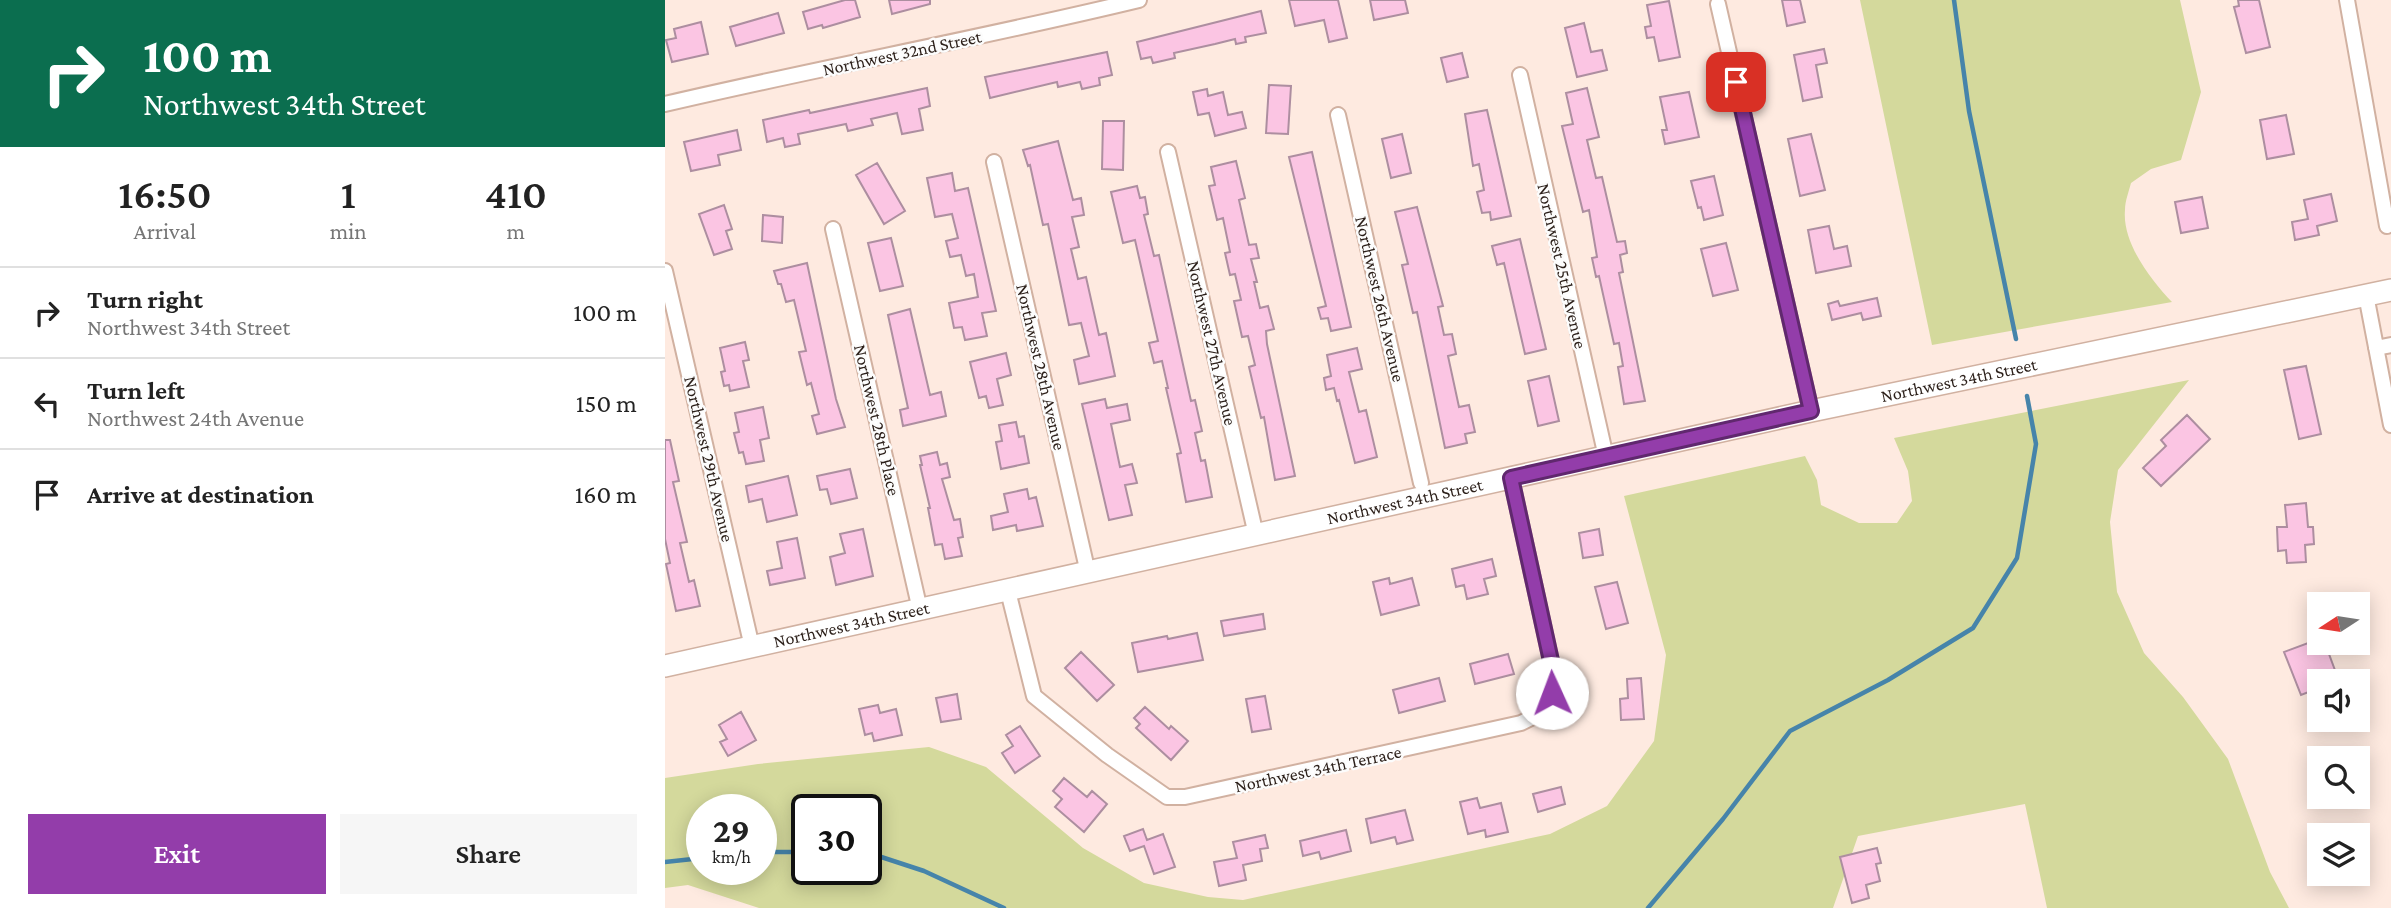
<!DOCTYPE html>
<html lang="en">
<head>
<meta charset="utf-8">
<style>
  :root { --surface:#fff; --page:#f6f6f6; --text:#222; --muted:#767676; --line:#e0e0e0; --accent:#933daa }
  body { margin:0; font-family:"Crimson Pro",serif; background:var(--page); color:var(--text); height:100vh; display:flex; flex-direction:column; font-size:26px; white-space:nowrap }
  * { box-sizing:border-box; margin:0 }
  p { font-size:23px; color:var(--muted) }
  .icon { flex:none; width:38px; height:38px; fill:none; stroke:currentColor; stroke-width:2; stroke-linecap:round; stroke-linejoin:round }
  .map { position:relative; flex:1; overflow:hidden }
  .details { display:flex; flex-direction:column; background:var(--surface); width:665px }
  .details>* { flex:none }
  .banner { background:#0b6e4f; color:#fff; overflow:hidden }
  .needle { width:46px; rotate:258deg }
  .buttons { position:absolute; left:1642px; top:592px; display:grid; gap:14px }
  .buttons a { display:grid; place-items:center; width:63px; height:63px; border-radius:0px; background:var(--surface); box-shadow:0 4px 18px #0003; font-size:35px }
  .speed { position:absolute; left:21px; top:794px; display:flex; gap:14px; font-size:35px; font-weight:700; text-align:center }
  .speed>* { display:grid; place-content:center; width:91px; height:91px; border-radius:50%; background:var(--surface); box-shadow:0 4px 18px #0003; line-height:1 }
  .speed small { font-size:18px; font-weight:400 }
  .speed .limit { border:4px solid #111; border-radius:10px; background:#fff; color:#111 }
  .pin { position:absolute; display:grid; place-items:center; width:60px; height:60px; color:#fff; margin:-30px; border-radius:14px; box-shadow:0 4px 10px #0006 }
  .me { position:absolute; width:77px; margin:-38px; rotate:358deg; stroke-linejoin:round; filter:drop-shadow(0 0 5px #0008) }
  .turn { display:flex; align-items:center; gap:24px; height:147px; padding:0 28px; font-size:32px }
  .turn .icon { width:91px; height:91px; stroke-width:2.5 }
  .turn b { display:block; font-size:49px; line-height:60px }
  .eta { display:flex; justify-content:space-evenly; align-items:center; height:119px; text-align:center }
  .eta b { font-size:42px; font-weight:600; line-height:49px }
  .button { display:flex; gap:14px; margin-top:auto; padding:14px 28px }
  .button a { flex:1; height:80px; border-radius:0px; background:var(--accent); color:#fff; font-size:28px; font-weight:600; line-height:80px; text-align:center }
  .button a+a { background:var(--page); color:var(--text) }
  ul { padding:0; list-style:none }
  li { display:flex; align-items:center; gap:21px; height:91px; padding:0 28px; border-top:2px solid var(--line) }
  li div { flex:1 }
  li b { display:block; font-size:26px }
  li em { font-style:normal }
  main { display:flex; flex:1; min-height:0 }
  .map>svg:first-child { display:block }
</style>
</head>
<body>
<main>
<section class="details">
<div class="banner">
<div class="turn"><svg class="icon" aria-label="right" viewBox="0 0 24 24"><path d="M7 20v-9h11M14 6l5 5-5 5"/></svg><div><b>100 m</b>Northwest 34th Street</div></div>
</div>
<div class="eta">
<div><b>16:50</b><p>Arrival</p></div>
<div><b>1</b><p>min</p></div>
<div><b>410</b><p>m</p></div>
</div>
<ul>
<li><svg class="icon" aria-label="right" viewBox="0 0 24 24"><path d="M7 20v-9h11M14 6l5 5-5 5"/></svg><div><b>Turn right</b><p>Northwest 34th Street</p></div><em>100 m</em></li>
<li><svg class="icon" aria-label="left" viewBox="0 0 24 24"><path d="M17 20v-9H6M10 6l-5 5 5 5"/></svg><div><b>Turn left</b><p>Northwest 24th Avenue</p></div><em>150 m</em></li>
<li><svg class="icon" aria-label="arrive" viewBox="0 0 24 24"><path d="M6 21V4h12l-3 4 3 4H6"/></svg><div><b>Arrive at destination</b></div><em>160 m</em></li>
</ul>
<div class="button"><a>Exit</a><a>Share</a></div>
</section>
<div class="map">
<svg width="1726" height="908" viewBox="0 0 1726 908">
  <rect width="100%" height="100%" fill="#feeae0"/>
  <!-- green -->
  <path fill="#d4d99c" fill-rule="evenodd" d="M 1195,0 L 1515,0 L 1536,92 L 1516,160 L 1486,169 L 1466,183 C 1464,191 1460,201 1460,210 C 1457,243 1486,280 1507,302 L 1267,345 Z
    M 1524,380 L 1453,470 L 1445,522 L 1452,592 L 1479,653 L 1518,697 L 1563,759 L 1605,872 L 1624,908 L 1382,908 L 1360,804 L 1193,836 L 1168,908 L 94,908 L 23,885 L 0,888 L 0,778 L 93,764 L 264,747 L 321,767 L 418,848 L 479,883 L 543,897 L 578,900 L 885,834 L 942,806 L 989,741 L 1001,655 L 959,496 L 1140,456 L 1152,480 L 1156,505 L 1194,523 L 1232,523 L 1247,501 L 1243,471 L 1229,438 ZM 37,810 L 96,810 L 96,870 L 37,870 ZM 142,810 L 201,810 L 201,870 L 142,870 Z"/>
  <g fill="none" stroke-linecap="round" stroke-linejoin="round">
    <!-- stream -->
    <path stroke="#4684aa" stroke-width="4.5" d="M 1289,0 L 1304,111 L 1351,339
      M 96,852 L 142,852
      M 201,852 L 259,871 L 339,908
      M 0,862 L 37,858
      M 983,908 L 1058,819 L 1125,731 L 1223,680 L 1308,628 L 1352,558 L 1371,444 L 1362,396"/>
  </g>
  <!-- building -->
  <path fill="#fbc5e3" stroke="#ad8ea0" stroke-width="2" d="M 180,0 L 190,0 L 195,17 L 158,28 L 157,25 L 143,29 L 138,12 Z
    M 224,0 L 265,0 L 265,4 L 227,14 Z
    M 624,0 L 673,0 L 682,38 L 664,42 L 659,20 L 630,26 Z
    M 705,0 L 740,0 L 743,13 L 709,20 Z
    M 1117,0 L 1135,0 L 1140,22 L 1122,26 Z
    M 1573,0 L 1594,0 L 1605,47 L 1581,53 L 1569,7 L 1574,6 Z
    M 1004,1 L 1015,57 L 994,61 L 989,37 L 982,38 L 980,27 L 986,26 L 982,5 Z
    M 596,11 L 601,33 L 580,37 L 581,42 L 571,44 L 570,39 L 550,44 L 509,53 L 510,58 L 488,63 L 486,57 L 476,59 L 472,42 Z
    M 113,13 L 119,33 L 71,46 L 65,27 Z
    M 36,22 L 43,54 L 7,62 L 1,40 L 11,38 L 9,29 Z
    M 919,23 L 926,52 L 937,50 L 942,70 L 912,77 L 900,28 Z
    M 1159,49 L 1162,63 L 1151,65 L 1157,97 L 1138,101 L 1129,55 Z
    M 442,52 L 447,75 L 434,78 L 435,85 L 417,89 L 415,82 L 393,87 L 392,82 L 325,98 L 320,77 Z
    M 797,53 L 803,77 L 782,82 L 776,58 Z
    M 604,85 L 626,86 L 623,134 L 601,133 Z
    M 262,88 L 265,106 L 254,109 L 258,130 L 237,134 L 232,113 L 206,119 L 208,125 L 183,131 L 181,124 L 133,134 L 135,144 L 120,147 L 118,138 L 102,142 L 98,120 L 144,110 L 145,113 Z
    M 922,88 L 934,137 L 922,140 L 931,178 L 937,177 L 952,242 L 960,241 L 962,253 L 955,255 L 958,272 L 954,273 L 980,401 L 959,404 L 953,367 L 958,366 L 954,343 L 949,344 L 934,276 L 931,277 L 927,258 L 932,257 L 924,210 L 918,212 L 897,126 L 908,124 L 901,93 Z
    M 542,89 L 543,96 L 558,92 L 563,115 L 577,112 L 581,128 L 550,136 L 544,113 L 533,115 L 528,92 Z
    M 1024,92 L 1034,137 L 1000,144 L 997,130 L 1002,130 L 995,97 Z
    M 822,110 L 846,216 L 826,220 L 825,212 L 817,213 L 812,192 L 819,190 L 814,164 L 808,166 L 800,114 Z
    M 1621,115 L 1629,154 L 1602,159 L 1595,120 Z
    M 438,121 L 459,121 L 458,170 L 437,169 Z
    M 72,130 L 76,150 L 53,155 L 55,165 L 26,171 L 19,142 Z
    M 737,134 L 746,173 L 726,178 L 717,139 Z
    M 1146,134 L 1160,190 L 1135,196 L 1123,139 Z
    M 393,141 L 408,200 L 416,198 L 419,215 L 407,217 L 414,247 L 406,249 L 413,279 L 421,277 L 434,335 L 441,333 L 450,376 L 414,384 L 409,360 L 424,356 L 416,323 L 404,325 L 383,224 L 378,225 L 365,165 L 363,166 L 358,150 Z
    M 647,152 L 686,327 L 666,331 L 663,318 L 656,319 L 653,308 L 661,306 L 624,157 Z
    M 571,161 L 580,198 L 574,200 L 584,245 L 591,244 L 594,258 L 586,259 L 592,282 L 589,282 L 595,308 L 603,306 L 609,329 L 601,331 L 602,344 L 630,476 L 610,480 L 599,417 L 596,418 L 584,367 L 590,365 L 583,336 L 577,337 L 569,301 L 576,300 L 570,274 L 565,275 L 560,253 L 565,252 L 558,218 L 552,220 L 544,186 L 550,185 L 546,167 Z
    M 212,163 L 240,211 L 219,224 L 191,175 Z
    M 287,173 L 290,191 L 303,188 L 331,311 L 317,313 L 322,336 L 300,340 L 297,327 L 289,328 L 284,303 L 313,297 L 309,274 L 301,276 L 296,255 L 285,257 L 281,241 L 293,238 L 287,214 L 270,217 L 262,178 Z
    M 1049,176 L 1058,215 L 1039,220 L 1036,207 L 1033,208 L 1026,181 Z
    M 472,186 L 475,198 L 480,197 L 483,214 L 479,215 L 489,256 L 494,255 L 526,401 L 530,400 L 537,431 L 530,433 L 536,461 L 540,460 L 547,497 L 521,502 L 512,454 L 516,453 L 501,388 L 503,388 L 497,361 L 489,363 L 484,343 L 493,341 L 470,240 L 458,243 L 446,192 Z
    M 1666,194 L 1672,221 L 1652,226 L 1654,235 L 1630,240 L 1627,222 L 1643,219 L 1639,200 Z
    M 1537,197 L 1543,228 L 1516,233 L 1510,202 Z
    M 59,205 L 67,229 L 61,231 L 67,249 L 49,255 L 34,214 Z
    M 752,207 L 778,306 L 773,307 L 779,335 L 787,334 L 791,354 L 783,356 L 794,407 L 804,405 L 810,432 L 800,434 L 802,443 L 780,448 L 752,312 L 748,313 L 737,265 L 743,264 L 730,212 Z
    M 98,215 L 118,217 L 117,243 L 97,241 Z
    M 1164,226 L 1169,249 L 1182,246 L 1186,266 L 1151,273 L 1143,230 Z
    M 226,238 L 238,286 L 215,291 L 203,243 Z
    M 855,239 L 881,349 L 860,354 L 839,263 L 832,265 L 827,246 Z
    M 1061,243 L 1073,290 L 1048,296 L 1036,249 Z
    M 142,263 L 171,399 L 180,427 L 152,434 L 147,416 L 154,414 L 146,383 L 142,385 L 134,352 L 141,351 L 129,300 L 121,302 L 116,284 L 113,284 L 109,271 Z
    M 1212,298 L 1216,316 L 1198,320 L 1196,313 L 1167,320 L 1163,304 L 1173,301 L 1175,306 Z
    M 245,309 L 265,395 L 276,392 L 281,416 L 238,426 L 235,410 L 243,408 L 223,315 Z
    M 80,342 L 84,360 L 78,361 L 84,387 L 65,391 L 64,385 L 59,386 L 56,372 L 60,371 L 55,348 Z
    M 692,348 L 697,369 L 684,372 L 694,412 L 701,410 L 712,457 L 690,463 L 674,400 L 672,401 L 669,388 L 661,390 L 659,378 L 666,376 L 662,355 Z
    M 341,353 L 346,375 L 332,379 L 338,405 L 324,408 L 321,396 L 314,398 L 305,362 Z
    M 1641,366 L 1656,434 L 1634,439 L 1619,370 Z
    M 884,376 L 894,421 L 873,426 L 863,381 Z
    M 440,399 L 442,408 L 462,404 L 465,420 L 446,424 L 455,467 L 467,464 L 472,483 L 460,485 L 467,515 L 444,520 L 417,404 Z
    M 98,407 L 104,438 L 95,440 L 99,461 L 81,464 L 78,452 L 74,453 L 69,433 L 74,432 L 70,413 Z
    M 1522,415 L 1545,439 L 1496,486 L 1478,468 L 1501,446 L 1496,440 Z
    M 351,422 L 354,437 L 359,436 L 364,463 L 336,469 L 331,442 L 337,441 L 334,425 Z
    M 0,440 L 5,440 L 14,481 L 8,482 L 22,542 L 15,543 L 24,582 L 29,580 L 35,606 L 11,611 L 1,564 L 5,563 L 0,539 Z
    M 272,452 L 275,465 L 282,463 L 285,477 L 277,479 L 289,520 L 295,519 L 298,537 L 293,538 L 297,556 L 280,559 L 277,544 L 270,545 L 263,508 L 265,508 L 255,465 L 257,465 L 255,456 Z
    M 185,469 L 192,498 L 166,504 L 162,489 L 155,490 L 152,476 Z
    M 123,476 L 132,515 L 102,522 L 97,499 L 84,502 L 81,486 Z
    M 362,489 L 364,499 L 371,497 L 378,526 L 352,531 L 351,525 L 328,530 L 326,516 L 343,512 L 339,494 Z
    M 1641,503 L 1643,527 L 1648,527 L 1649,544 L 1640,545 L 1641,562 L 1622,563 L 1621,550 L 1613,551 L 1612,527 L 1622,527 L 1620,505 Z
    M 198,529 L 208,576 L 171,585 L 165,557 L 180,553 L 175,534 Z
    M 934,529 L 938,555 L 918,558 L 914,533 Z
    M 132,538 L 140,578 L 105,585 L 102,571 L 117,568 L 112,542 Z
    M 827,559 L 831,576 L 819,579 L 823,594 L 802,599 L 799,585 L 791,587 L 787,569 Z
    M 724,578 L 725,584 L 747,578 L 754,605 L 716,615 L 708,582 Z
    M 952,582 L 963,623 L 941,629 L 930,587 Z
    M 598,614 L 600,629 L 559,636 L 556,621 Z
    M 532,633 L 538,660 L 473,672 L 467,643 L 502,636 L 503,639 Z
    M 1654,639 L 1654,642 L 1692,643 L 1664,654 L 1674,681 L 1654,681 L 1654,688 L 1636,695 L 1619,652 Z
    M 416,652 L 449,685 L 432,701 L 400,668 Z
    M 843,654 L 849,674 L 810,684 L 805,664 Z
    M 774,678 L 780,701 L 734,713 L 728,690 Z
    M 976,678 L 979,719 L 956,720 L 955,699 L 963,698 L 962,679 Z
    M 292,694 L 296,719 L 276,722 L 271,698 Z
    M 600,696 L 606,729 L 587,732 L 581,699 Z
    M 213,705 L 215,713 L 231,709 L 237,735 L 209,741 L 207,733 L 200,735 L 194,709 Z
    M 480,707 L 504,729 L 506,726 L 523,741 L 506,760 L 471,728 L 475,724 L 469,718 Z
    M 76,712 L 91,740 L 63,756 L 55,742 L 62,739 L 54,725 Z
    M 355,726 L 375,756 L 350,773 L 337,753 L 348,746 L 341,735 Z
    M 399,778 L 422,797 L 427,791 L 442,804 L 419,832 L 390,807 L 397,799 L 388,791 Z
    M 896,787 L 900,804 L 873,812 L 868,794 Z
    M 812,798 L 815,808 L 836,803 L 843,832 L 821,837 L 820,830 L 803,834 L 795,802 Z
    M 740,810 L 748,840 L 732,844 L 730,837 L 706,843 L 701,819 Z
    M 478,829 L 482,840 L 498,834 L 510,867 L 489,874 L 479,846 L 465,851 L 459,836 Z
    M 681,830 L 686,851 L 656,859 L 654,852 L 638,856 L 635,841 Z
    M 600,835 L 603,848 L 595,849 L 597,861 L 578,865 L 581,880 L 554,886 L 549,862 L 572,858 L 568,842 Z
    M 1212,848 L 1216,863 L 1211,864 L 1215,881 L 1201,885 L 1204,898 L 1187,903 L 1175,857 Z"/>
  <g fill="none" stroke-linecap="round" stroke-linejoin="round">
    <defs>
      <path id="minor" d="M 1682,0 L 1722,226
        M 1053,4 L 1146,411
        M 855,75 L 941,457
        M 0,104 C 158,67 317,38 474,0
        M 673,115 L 756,483
        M 503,152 L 591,535
        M 329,162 L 423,573
        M 168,229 L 255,610
        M 0,271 L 87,647
        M 1701,295 L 1726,425
        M 1711,348 L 1726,345
        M 343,591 L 369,696 L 442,755 L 502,797 L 520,797 L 856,723 L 872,715 L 887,693 L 888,670 L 846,478"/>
      <g id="secondary">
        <path id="s1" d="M 0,666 L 1146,411 L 1726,290"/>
      </g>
    </defs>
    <!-- minor casing -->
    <use href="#minor" stroke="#d1b1a1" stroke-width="18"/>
    <!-- secondary casing -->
    <use href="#secondary" stroke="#d1b1a1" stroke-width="24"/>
    <!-- minor -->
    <use href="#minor" stroke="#fff" stroke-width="14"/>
    <!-- secondary -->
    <use href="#secondary" stroke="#fff" stroke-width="21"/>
  </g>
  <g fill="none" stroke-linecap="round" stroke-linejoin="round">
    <defs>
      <path id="route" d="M 887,693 L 888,670 L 846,478 L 1146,411 L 1071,82"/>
    </defs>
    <!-- route casing -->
    <use href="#route" stroke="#60286e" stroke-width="18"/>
    <!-- route -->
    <use href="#route" stroke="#933daa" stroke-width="12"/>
  </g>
  <g text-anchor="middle" stroke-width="5" stroke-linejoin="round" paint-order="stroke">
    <!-- street labels -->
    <g font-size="18" fill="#2b1f19" stroke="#fcfcfc">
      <text transform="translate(237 53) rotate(-12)" y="6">Northwest 32nd Street</text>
      <text transform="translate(897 266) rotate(77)" y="6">Northwest 25th Avenue</text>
      <text transform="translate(715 299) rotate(77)" y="6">Northwest 26th Avenue</text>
      <text transform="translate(547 343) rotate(77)" y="6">Northwest 27th Avenue</text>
      <text transform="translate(376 367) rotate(77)" y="6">Northwest 28th Avenue</text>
      <text dy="6" stroke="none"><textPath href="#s1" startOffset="1325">Northwest 34th Street</textPath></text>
      <text transform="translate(212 420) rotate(77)" y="6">Northwest 28th Place</text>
      <text transform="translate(44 459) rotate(77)" y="6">Northwest 29th Avenue</text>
      <text dy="6" stroke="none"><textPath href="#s1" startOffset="758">Northwest 34th Street</textPath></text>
      <text dy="6" stroke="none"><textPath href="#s1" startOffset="191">Northwest 34th Street</textPath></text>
      <text transform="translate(653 769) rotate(-12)" y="6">Northwest 34th Terrace</text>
    </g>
  </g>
</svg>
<div class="buttons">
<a><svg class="needle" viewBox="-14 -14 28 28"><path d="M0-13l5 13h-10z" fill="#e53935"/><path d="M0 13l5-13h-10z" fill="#767676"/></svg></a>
<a><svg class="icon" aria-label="sound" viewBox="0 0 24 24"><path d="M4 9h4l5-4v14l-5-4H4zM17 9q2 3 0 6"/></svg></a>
<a><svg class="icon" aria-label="search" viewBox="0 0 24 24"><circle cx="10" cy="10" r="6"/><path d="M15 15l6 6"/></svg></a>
<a><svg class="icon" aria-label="layers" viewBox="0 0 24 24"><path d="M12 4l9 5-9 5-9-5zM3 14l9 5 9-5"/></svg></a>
</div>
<div class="speed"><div>29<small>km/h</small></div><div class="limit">30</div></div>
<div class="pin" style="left:1071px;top:82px;background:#d93025"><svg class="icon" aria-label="arrive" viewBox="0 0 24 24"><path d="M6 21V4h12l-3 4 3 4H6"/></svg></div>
<svg class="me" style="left:887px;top:693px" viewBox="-20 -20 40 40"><circle r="19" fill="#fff"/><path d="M0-13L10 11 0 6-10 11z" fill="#933daa"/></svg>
</div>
</main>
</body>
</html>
